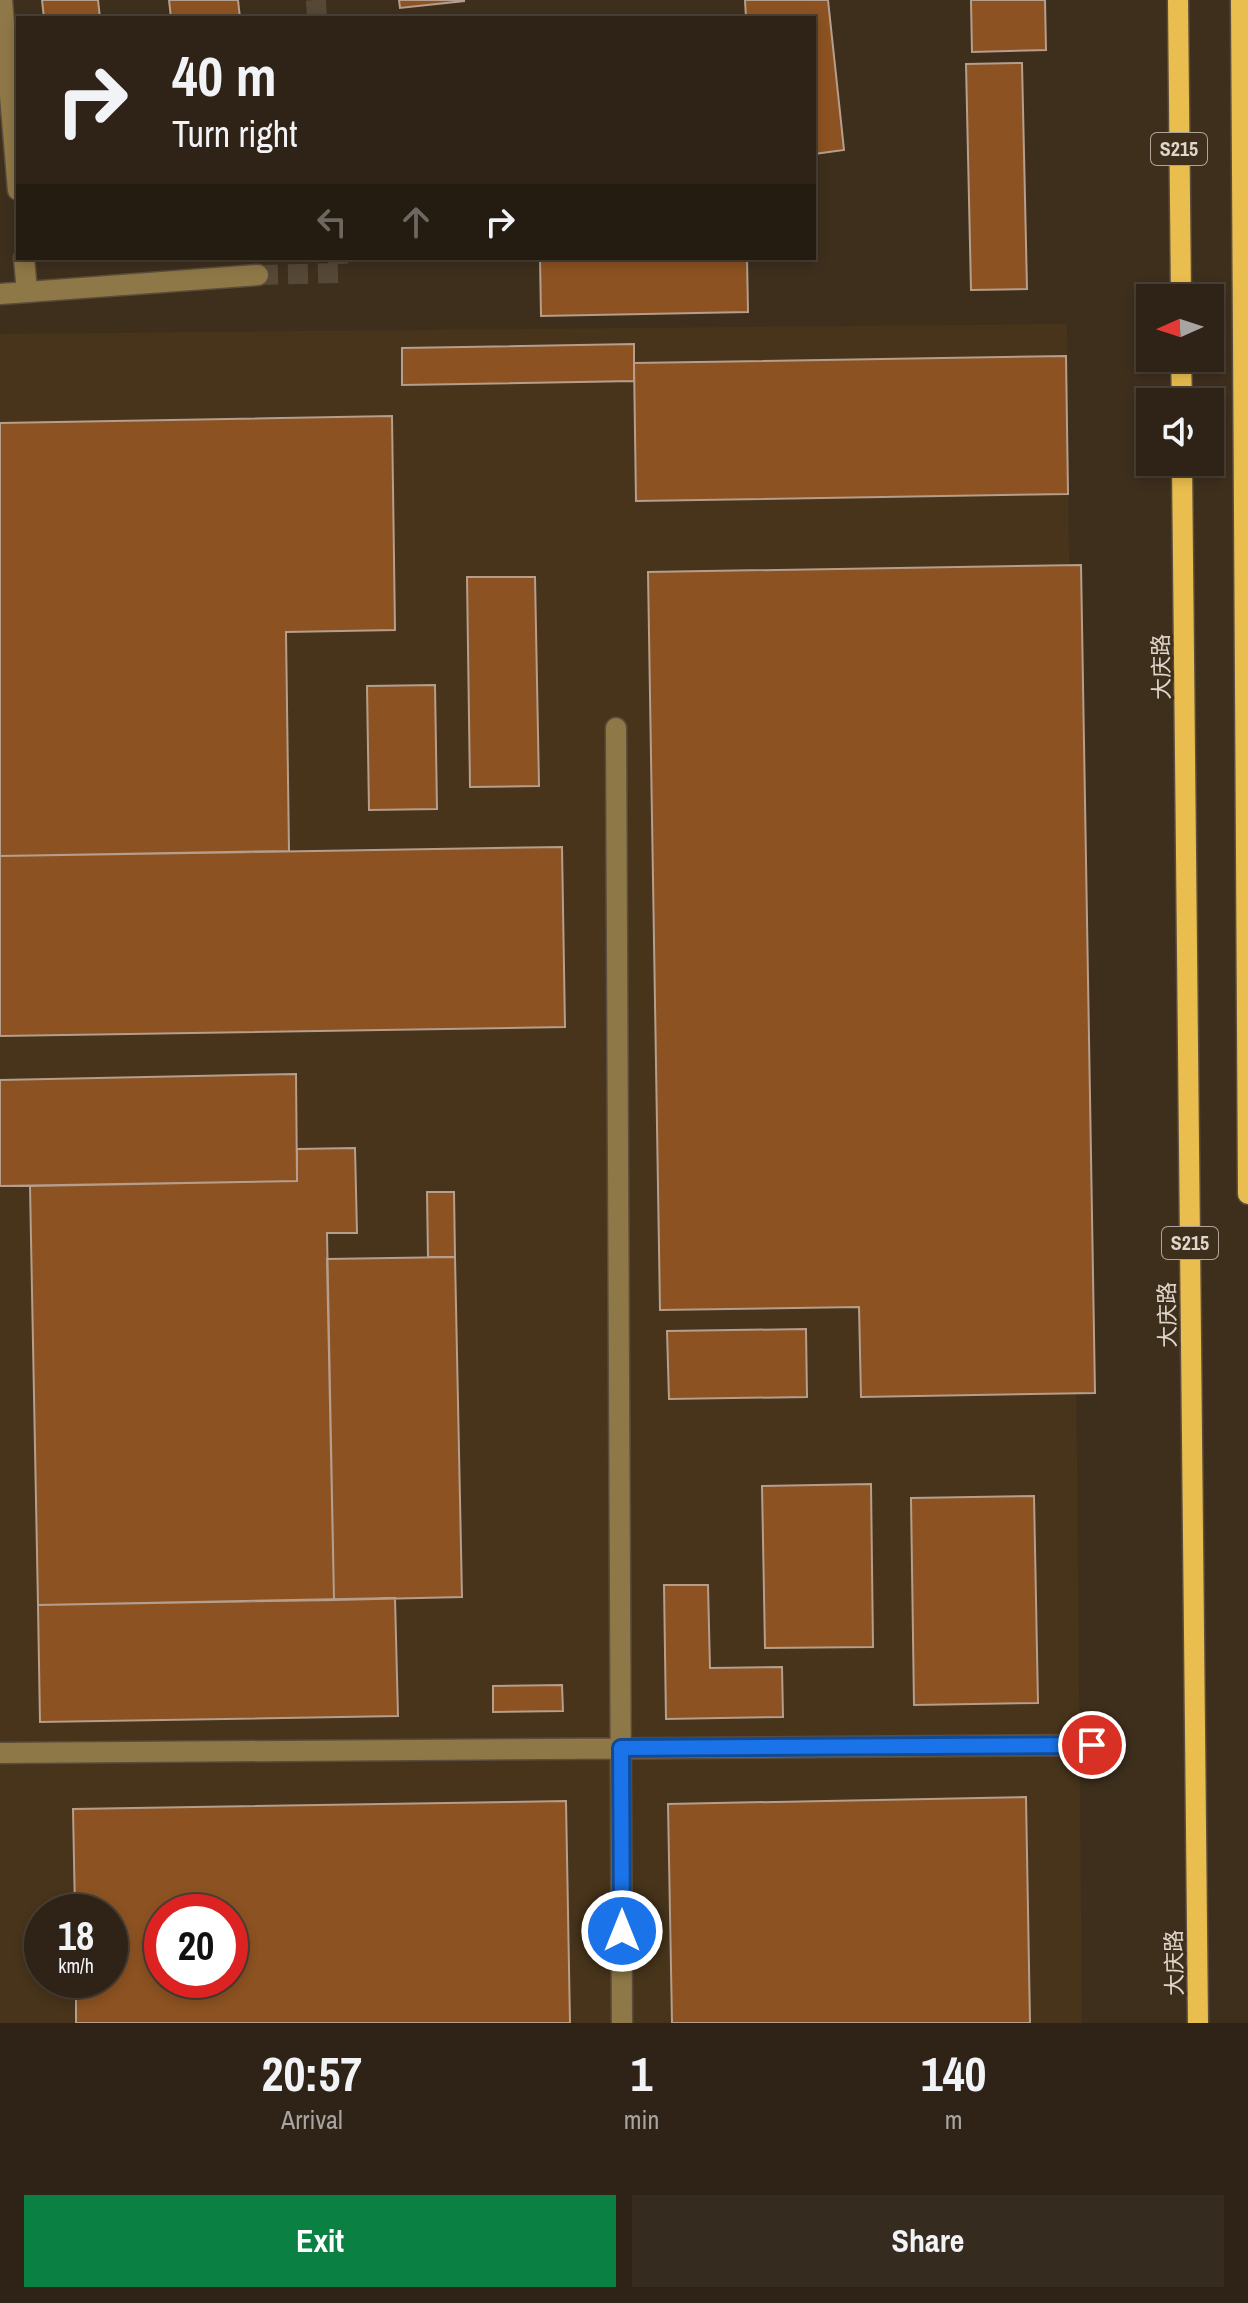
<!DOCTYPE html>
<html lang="en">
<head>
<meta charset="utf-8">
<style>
  :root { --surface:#2e2316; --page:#362b1f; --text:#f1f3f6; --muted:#a7a4a1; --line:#494035; --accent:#0b8043 }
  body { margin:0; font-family:"Archivo Narrow","Noto Sans SC",sans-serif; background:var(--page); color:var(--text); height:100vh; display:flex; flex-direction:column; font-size:30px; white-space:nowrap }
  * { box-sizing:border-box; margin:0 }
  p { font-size:26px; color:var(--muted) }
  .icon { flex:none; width:44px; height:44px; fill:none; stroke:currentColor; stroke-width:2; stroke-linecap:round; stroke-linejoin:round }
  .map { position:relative; height:2023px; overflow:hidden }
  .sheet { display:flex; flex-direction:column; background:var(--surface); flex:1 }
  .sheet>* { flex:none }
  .guide { position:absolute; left:16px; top:16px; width:800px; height:244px; border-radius:0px; box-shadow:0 4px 12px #0003,0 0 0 2px var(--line); background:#2e2316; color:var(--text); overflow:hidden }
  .needle { width:52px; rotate:267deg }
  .controls { position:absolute; left:1136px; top:284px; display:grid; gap:16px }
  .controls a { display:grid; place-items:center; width:88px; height:88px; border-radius:0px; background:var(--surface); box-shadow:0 4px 12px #0003,0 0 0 2px var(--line); font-size:40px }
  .speed { position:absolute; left:24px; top:1894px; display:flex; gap:16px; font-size:40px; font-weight:700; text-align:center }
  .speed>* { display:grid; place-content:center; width:104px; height:104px; border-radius:50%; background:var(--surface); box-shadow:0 4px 12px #0003,0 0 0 2px var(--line); line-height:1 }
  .speed small { font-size:20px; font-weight:400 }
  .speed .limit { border:12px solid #d22; background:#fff; color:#111 }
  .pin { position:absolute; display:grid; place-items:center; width:68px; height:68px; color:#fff; margin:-34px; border:4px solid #fff; border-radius:50%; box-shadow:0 2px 8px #0007 }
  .me { position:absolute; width:88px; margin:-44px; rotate:0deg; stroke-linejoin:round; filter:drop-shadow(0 0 6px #0008) }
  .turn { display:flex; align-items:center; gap:28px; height:168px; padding:0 24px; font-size:36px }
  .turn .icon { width:104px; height:104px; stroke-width:2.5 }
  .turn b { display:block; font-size:56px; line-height:68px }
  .lanes { display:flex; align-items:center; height:76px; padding:0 24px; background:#0003; justify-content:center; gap:40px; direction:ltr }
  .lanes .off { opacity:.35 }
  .eta { display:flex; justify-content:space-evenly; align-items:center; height:136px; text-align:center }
  .eta b { font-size:48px; font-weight:700; line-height:56px }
  .primary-button { display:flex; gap:16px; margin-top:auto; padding:16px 24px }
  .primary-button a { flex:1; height:92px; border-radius:0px; background:var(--accent); color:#fff; font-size:32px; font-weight:700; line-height:92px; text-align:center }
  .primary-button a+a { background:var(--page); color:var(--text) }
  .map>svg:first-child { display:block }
</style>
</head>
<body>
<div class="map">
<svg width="1248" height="2023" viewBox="0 0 1248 2023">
  <rect width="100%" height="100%" fill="#3e2f1d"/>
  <!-- built -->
  <path fill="#47341b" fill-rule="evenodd" d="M 1067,324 L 1082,2023 L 0,2023 L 0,334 ZM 42,1912 L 110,1912 L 110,1980 L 42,1980 ZM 162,1912 L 230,1912 L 230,1980 L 162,1980 Z"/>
  <!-- building -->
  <path fill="#8c5221" stroke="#b59e8d" stroke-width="2" fill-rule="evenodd" d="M 42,0 L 98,0 L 100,18 L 44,18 Z
    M 169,0 L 238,0 L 240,18 L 171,18 Z
    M 399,0 L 464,0 L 464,1 L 400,8 Z
    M 745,0 L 828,0 L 844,150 L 814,154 L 814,18 L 746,18 Z
    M 971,0 L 1045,0 L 1046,50 L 972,52 Z
    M 1022,63 L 1027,289 L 971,290 L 966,64 Z
    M 540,258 L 747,258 L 748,312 L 541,316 Z
    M 634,344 L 634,381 L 402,385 L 402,348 Z
    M 1066,356 L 1068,494 L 636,501 L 634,363 Z
    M 392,416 L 395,630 L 286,632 L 289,851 L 0,856 L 0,423 Z
    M 1081,565 L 1095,1393 L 861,1397 L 859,1307 L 660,1310 L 648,572 Z
    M 467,577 L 535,577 L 539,786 L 470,787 Z
    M 435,685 L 437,809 L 369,810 L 367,686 Z
    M 562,847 L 565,1027 L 0,1036 L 0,856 Z
    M 296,1074 L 297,1181 L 0,1186 L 0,1080 Z
    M 355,1148 L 357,1233 L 327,1233 L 334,1600 L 38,1605 L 30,1186 L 297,1181 L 297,1149 Z
    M 427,1192 L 454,1192 L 455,1257 L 428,1257 Z
    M 455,1257 L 462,1597 L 334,1600 L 327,1259 Z
    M 806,1329 L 807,1397 L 669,1399 L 667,1331 Z
    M 871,1484 L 873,1647 L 765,1648 L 762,1486 Z
    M 1034,1496 L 1038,1703 L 914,1705 L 911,1498 Z
    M 664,1585 L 708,1585 L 710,1668 L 782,1667 L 783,1717 L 666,1719 Z
    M 395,1598 L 398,1716 L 40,1722 L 38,1605 Z
    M 562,1685 L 563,1711 L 493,1712 L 493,1686 Z
    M 1026,1797 L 1030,2023 L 672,2023 L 668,1804 Z
    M 566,1801 L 570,2023 L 76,2023 L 76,1980 L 110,1980 L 110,1912 L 75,1912 L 73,1809 ZM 162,1912 L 230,1912 L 230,1980 L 162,1980 Z"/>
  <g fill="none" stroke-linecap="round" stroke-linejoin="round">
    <!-- minor-tunnel -->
    <path stroke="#564837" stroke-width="20" stroke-dasharray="20 10" stroke-linecap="butt" d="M 316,0 L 317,18
      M 258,275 L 339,273 L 338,258"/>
    <defs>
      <path id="minor" d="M 2,0 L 18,190
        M 24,258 L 27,292
        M 0,294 L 258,275
        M 616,728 L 622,2023
        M 0,1753 L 1092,1745"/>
      <path id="major" d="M 1178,0 L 1181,298
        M 1241,0 L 1248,1194
        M 1181,358 L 1182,402
        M 1182,462 L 1198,2023"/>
    </defs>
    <!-- minor casing -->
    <use href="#minor" stroke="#5b4d3c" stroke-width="23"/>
    <!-- major casing -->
    <use href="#major" stroke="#5b4d3c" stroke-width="23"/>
    <!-- minor -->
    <use href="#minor" stroke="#8e7847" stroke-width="20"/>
    <!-- major -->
    <use href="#major" stroke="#eabd4f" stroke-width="20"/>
  </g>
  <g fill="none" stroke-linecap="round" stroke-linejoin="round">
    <defs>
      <path id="route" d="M 622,1931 L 621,1748 L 1092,1745"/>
    </defs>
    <!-- route casing -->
    <use href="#route" stroke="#114b97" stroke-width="20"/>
    <!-- route -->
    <use href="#route" stroke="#1a73e8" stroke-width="14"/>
  </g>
  <g text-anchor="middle" stroke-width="6" stroke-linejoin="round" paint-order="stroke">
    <!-- shield labels -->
    <g fill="#3e2f1d" stroke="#afa497" stroke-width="2">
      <rect x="1151" y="133" width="56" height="32" rx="6"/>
      <rect x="1162" y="1227" width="56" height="32" rx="6"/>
    </g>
    <g font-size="20" font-weight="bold" fill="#e0d6cb">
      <text x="1179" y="156">S215</text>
      <text x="1190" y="1250">S215</text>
    </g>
    <!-- street labels -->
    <g font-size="22" fill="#e0d6cb" stroke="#3e2f1d">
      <text transform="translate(1161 667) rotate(-91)" y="8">大庆路</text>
      <text transform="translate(1167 1315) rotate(-91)" y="8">大庆路</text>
      <text transform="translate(1174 1963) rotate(-91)" y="8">大庆路</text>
    </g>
  </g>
</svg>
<div class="controls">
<a><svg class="needle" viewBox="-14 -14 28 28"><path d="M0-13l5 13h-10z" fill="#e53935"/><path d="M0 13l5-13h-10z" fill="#a7a4a1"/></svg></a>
<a><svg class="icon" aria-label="sound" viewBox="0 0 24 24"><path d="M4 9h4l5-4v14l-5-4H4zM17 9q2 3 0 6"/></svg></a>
</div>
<div class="speed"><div>18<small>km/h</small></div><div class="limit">20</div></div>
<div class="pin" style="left:1092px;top:1745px;background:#d93025"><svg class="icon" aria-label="arrive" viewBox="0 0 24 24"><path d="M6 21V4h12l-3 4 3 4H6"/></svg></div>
<svg class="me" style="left:622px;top:1931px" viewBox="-20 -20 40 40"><circle r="17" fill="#1a73e8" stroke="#fff" stroke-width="3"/><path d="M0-11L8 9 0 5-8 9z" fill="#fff"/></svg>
<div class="guide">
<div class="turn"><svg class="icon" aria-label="right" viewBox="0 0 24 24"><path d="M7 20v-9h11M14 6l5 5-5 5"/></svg><div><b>40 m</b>Turn right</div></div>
<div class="lanes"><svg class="icon off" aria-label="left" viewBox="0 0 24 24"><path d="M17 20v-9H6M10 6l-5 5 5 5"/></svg><svg class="icon off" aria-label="ahead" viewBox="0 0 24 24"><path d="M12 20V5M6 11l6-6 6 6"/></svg><svg class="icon" aria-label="right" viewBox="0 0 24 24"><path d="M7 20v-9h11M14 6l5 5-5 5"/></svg></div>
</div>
</div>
<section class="sheet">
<div class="eta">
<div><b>20:57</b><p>Arrival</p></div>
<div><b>1</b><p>min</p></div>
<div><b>140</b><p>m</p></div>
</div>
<div class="primary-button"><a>Exit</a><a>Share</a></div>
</section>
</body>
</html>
